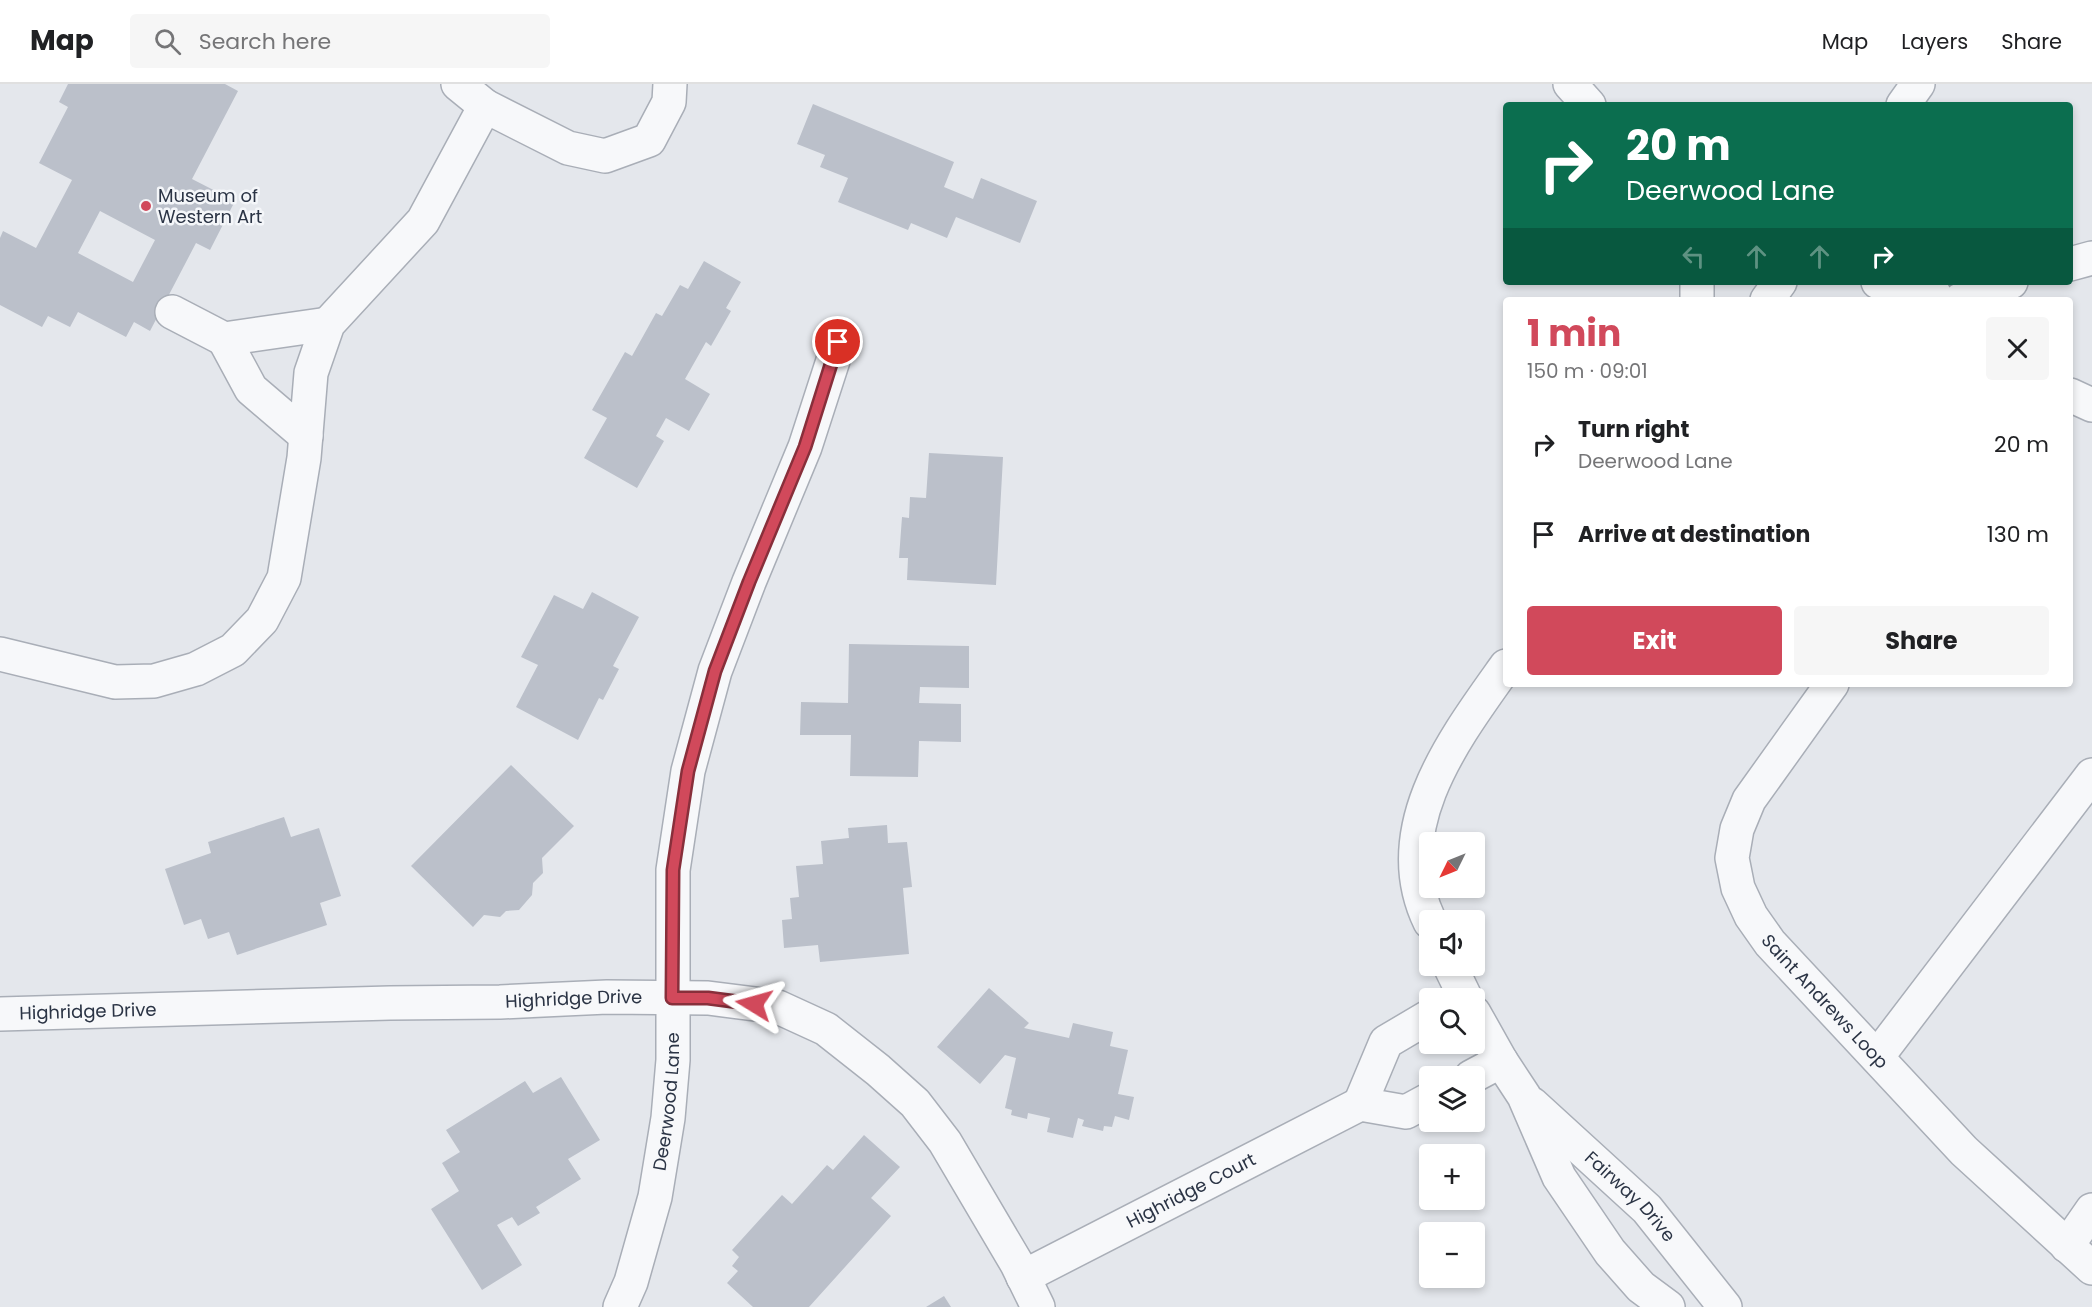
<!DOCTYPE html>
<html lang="en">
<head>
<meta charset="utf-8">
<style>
  :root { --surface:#fff; --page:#f6f6f6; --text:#202124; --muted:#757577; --line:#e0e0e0; --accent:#d1495b }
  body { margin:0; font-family:Poppins,sans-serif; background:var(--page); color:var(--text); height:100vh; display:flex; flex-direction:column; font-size:22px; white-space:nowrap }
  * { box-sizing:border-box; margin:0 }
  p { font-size:20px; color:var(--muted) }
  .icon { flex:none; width:33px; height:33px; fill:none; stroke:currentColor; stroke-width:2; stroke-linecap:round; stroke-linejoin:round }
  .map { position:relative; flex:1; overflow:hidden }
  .drawer { position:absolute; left:1503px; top:213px; width:570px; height:390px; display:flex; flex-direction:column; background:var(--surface); border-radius:6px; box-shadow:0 3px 9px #0003 }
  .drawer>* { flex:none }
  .banner { position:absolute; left:1503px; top:18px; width:570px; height:183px; border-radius:6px; box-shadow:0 3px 9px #0003; background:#0b6e4f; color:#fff; overflow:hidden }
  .needle { width:39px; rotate:227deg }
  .buttons { position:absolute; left:1419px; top:748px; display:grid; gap:12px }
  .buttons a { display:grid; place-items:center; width:66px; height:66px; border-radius:6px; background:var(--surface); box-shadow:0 3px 9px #0003; font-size:30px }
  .pin { position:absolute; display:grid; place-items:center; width:51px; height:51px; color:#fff; margin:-26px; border:3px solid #fff; border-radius:50%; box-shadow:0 2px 6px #0007 }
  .me { position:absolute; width:66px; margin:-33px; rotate:278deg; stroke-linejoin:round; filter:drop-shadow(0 0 4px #0008) }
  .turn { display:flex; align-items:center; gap:21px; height:126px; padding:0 24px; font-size:27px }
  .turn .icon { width:78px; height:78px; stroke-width:2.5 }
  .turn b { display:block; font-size:42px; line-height:51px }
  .lanes { display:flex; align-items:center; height:57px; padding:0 24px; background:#0003; justify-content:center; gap:30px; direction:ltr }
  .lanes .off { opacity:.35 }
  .round { display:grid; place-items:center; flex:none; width:63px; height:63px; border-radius:6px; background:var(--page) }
  .headline { display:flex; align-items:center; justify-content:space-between; height:102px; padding:0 24px }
  h1 { font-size:36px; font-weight:700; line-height:45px; color:var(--accent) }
  .action { display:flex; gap:12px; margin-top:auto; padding:12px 24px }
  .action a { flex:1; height:69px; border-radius:6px; background:var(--accent); color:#fff; font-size:24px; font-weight:700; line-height:69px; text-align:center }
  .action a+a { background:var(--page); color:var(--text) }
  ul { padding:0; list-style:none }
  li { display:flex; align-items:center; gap:18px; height:90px; padding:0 24px }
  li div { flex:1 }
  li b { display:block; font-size:22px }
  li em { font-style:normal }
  header { display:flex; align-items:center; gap:36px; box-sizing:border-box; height:84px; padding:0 30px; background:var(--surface); border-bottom:2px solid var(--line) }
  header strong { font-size:28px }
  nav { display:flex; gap:33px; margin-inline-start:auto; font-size:21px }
  .search { width:420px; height:54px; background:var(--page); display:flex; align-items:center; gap:15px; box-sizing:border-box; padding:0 21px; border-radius:6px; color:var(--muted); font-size:22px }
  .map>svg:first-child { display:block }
</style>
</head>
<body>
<header>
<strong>Map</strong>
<div class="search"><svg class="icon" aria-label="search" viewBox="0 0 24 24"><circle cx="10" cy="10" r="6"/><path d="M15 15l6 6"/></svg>Search here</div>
<nav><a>Map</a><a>Layers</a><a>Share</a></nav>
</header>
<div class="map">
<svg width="2092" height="1223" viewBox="0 0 2092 1223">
  <rect width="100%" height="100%" fill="#e4e7ec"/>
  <!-- building -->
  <path fill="#bbc0ca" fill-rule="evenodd" d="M 68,0 L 225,0 L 238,7 L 192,95 L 235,117 L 210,166 L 196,159 L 150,247 L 134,238 L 126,253 L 78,228 L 70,243 L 48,232 L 42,243 L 0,221 L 0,154 L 3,147 L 36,164 L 72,96 L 39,79 L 68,23 L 59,18 ZM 100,127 L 155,156 L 133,198 L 78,169 Z
    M 813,20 L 954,78 L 944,103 L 973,115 L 981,94 L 1037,117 L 1020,159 L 956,133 L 947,154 L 911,139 L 908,146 L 838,118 L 848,94 L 820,83 L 825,71 L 797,60 Z
    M 704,177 L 741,198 L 726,224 L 731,227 L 711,262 L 706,258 L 685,295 L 710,310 L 689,347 L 666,334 L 656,352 L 664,357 L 637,404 L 584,374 L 607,334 L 592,326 L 625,268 L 632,272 L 656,229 L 662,232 L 680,201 L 688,205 Z
    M 929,369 L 1003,373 L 996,501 L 907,496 L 908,474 L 899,474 L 902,433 L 909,434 L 910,413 L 926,414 Z
    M 592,508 L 639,533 L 613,582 L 619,585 L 603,616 L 599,614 L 578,656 L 516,623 L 538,581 L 521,573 L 554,511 L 583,525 Z
    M 849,560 L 969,562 L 969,604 L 920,603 L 919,619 L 961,620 L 961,658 L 919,657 L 918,693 L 850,692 L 851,651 L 800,651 L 801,618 L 848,619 Z
    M 511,681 L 574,742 L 542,774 L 543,789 L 533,799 L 532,811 L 519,826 L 506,827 L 500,833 L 484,831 L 473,843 L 411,782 Z
    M 284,733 L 291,753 L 319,744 L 341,812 L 320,819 L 327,841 L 237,871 L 229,848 L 208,855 L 201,835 L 184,841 L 165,785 L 211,769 L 208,758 Z
    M 887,741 L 888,759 L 907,758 L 912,803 L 903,804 L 909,870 L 820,878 L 818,861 L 784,864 L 782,836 L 792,835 L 790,814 L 799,813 L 796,782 L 823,780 L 821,757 L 849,754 L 848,744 Z
    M 989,904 L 1029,939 L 1024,944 L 1069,954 L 1073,939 L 1113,948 L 1110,962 L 1128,966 L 1118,1010 L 1134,1013 L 1129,1036 L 1115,1032 L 1112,1043 L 1104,1042 L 1103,1047 L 1082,1042 L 1084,1036 L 1078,1034 L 1073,1054 L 1047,1048 L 1050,1034 L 1028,1029 L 1027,1035 L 1011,1031 L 1012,1026 L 1005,1024 L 1016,974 L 1005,971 L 980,1000 L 937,963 Z
    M 561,993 L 600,1056 L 568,1075 L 581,1095 L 536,1123 L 540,1129 L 518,1142 L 512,1133 L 497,1141 L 522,1181 L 482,1206 L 431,1125 L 459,1107 L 442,1079 L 460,1068 L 446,1046 L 525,997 L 533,1009 Z
    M 864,1051 L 900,1083 L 871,1114 L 891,1132 L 809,1223 L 753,1223 L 727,1199 L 738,1187 L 732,1182 L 739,1173 L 732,1166 L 782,1111 L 792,1120 L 827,1081 L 833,1086 Z
    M 944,1212 L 951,1223 L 926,1223 Z"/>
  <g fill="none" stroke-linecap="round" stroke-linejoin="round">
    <defs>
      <g id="minor">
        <path d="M 458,0 L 485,22"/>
        <path d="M 1570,0 L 1589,21"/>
        <path d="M 1903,21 L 1918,0"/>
        <path d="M 2070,180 L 2092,174"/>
        <path d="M 1878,198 L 1912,216"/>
        <path d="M 1928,198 L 1937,216"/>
        <path d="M 1697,216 L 1697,198"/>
        <path d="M 1767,216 L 1780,198"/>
        <path d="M 1960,216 L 2011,198"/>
        <path d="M 172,228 L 224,255 L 328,240"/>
        <path d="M 224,255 L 251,305 L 306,352"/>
        <path d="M 2070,311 L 2092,321"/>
        <path d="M 0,570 L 115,598 L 154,597 L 196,585 L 233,566 L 262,536 L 284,494 L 304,374 L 311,289 L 328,240 L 423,137 L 485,22 L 568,64 L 605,72 L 649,56 L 669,18 L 670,0"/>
        <path id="s1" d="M 1832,600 L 1749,716 L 1737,745 L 1732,774 L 1738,804 L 1751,832 L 1770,859 L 1964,1067 L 2092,1184"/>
        <path d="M 1430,838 C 1385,745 1454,655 1506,582"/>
        <path d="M 1450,882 L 1466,915"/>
        <path d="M 1474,929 L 1501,977 L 1524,1012 L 1559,1093 L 1610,1168 L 1641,1203 L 1668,1223"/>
        <path id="s2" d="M 0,930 L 390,919 L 500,918 L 607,913 L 708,914 L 778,923 L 826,945 L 878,986 L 915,1019 L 945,1058 L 1017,1180 L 1038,1223"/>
        <path d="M 1877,973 L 2092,691"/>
        <path d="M 1471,993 L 1501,977"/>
        <path d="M 1360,1020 L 1386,958 L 1430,932"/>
        <path id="s3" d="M 1532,1020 L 1647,1125 L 1725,1223"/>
        <path d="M 2067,1162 L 2092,1126"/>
        <path id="s4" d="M 1023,1193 L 1360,1020 L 1406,1028 L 1430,1015"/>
        <path id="s5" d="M 620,1223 L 631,1198 L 655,1113 L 668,1034 L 673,976 L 673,786 L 688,687 L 715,587 L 749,498 L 805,363 L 839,258"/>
      </g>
    </defs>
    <!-- minor casing -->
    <use href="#minor" stroke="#a9aeb7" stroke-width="36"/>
    <!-- minor -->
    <use href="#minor" stroke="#f7f8fa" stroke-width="33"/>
  </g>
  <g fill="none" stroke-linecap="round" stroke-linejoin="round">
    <defs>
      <path id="route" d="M 754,920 L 708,914 L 672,914 L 673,786 L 688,687 L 715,587 L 749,498 L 805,363 L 838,258"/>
    </defs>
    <!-- route casing -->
    <use href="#route" stroke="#882f3b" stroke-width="15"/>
    <!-- route -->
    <use href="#route" stroke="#d1495b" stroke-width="10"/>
  </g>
  <!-- markers -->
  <circle fill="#d1495b" stroke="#f4f6f9" stroke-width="2" cx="146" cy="122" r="6"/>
  <g text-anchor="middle" stroke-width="5" stroke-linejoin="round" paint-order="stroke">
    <!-- poi labels -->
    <g font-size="18" fill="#2b3445" stroke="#f4f6f9" text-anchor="start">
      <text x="158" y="118">Museum of<tspan x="158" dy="21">Western Art</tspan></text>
    </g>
    <!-- street labels -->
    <g font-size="18" fill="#2b3445" stroke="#f4f6f9">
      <text dy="6" stroke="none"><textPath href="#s2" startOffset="574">Highridge Drive</textPath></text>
      <text dy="6" stroke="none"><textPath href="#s1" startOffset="378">Saint Andrews Loop</textPath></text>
      <text dy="6" stroke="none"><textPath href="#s2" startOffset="88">Highridge Drive</textPath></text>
      <text dy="6" stroke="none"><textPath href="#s5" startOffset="212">Deerwood Lane</textPath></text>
      <text dy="6" stroke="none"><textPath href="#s4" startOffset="189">Highridge Court</textPath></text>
      <text dy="6" stroke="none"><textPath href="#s3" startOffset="135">Fairway Drive</textPath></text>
    </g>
  </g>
</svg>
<div class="buttons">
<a><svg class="needle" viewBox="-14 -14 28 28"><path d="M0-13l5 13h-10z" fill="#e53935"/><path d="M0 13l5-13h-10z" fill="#757577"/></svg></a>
<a><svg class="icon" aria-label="sound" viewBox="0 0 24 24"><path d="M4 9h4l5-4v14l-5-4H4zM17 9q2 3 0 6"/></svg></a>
<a><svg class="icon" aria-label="search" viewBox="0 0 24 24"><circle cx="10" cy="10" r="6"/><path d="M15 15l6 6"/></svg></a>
<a><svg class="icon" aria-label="layers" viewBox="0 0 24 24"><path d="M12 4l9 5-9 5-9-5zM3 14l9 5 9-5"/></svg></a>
<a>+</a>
<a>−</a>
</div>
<div class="pin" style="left:838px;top:258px;background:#d93025"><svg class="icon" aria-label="arrive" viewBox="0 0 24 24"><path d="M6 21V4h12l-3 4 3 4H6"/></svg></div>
<svg class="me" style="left:754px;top:920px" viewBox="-20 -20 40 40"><path d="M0-17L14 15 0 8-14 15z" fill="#d1495b" stroke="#fff" stroke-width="4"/></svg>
<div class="banner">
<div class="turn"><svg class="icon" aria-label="right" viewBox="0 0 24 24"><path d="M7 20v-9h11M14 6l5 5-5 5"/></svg><div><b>20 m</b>Deerwood Lane</div></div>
<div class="lanes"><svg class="icon off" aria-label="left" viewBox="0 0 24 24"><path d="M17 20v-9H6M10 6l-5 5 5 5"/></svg><svg class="icon off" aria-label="ahead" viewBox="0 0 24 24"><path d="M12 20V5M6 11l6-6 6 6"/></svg><svg class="icon off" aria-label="ahead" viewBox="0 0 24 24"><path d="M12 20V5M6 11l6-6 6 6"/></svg><svg class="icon" aria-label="right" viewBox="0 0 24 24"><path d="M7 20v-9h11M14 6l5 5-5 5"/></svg></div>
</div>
<section class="drawer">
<div class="headline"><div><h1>1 min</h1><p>150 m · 09:01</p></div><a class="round"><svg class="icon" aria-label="close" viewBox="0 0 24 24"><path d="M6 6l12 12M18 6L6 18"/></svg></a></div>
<ul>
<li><svg class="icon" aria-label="right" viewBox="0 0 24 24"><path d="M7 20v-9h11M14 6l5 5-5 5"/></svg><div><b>Turn right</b><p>Deerwood Lane</p></div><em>20 m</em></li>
<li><svg class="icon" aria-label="arrive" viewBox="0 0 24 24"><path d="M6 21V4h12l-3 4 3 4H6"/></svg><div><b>Arrive at destination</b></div><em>130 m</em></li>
</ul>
<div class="action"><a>Exit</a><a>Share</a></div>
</section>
</div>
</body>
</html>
